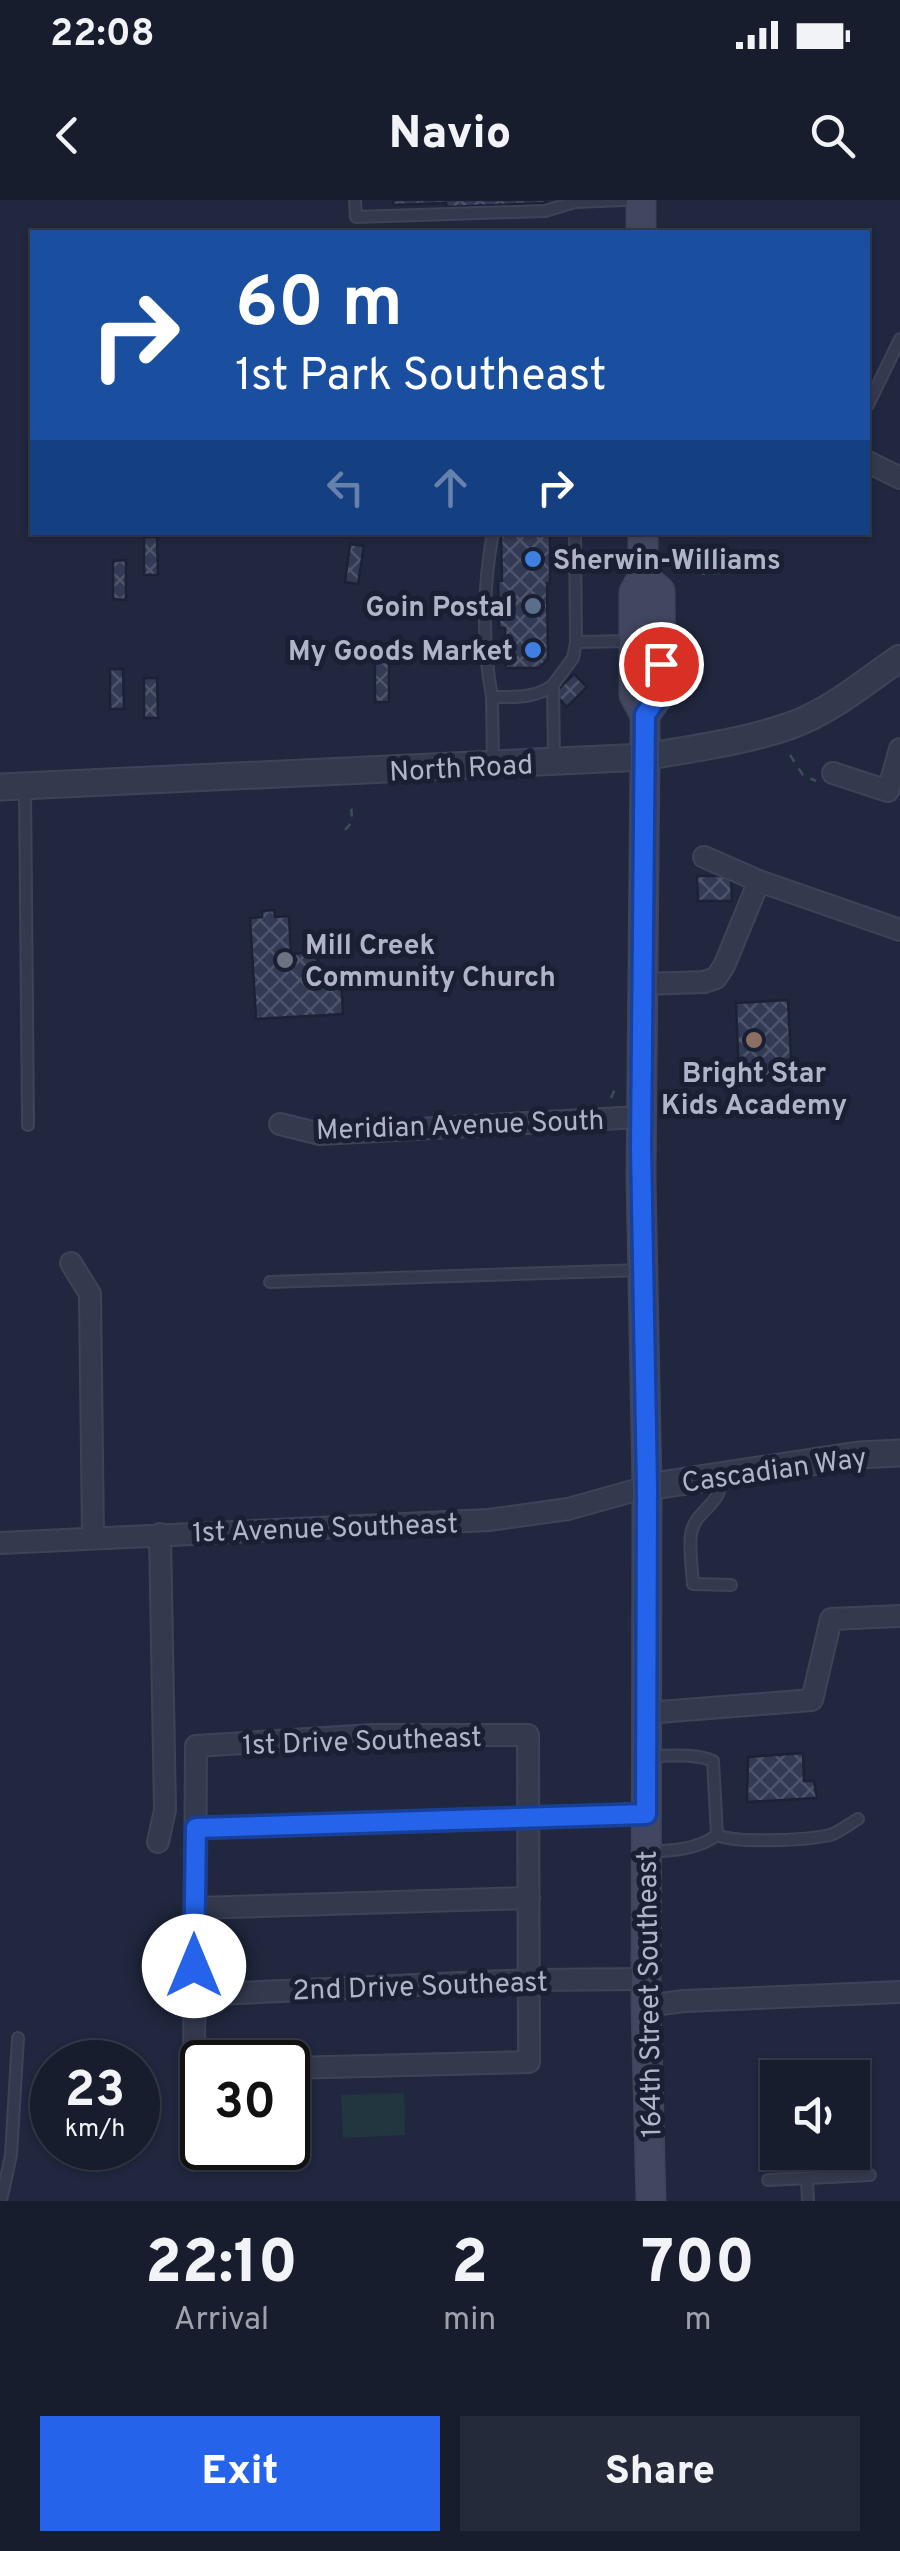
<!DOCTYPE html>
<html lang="en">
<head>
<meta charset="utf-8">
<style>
  :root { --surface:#181d2e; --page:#252a3a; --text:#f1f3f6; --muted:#9fa2aa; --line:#363b4a; --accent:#2563eb }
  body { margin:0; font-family:Overpass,sans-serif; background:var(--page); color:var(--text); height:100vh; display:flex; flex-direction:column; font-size:38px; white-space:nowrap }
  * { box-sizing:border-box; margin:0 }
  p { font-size:32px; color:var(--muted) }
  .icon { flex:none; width:55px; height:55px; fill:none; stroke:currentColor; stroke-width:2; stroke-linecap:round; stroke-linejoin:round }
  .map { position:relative; height:2001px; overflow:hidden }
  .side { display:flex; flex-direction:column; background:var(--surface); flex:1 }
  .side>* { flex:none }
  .guide { position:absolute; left:30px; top:30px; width:840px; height:305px; border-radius:0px; box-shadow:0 2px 8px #0004,0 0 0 2px var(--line); background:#1a4fa0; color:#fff; overflow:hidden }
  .tools { position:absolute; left:760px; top:1860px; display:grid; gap:20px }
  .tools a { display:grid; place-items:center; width:110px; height:110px; border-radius:0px; background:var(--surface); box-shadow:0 2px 8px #0004,0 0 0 2px var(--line); font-size:50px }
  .speed { position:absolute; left:30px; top:1840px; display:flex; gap:20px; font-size:50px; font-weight:700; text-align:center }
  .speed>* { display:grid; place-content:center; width:130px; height:130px; border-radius:50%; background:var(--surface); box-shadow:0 2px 8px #0004,0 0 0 2px var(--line); line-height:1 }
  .speed small { font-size:25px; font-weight:400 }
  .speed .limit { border:5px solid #111; border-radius:15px; background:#fff; color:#111 }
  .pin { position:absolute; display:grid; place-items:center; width:85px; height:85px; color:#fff; margin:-42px; border:5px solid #fff; border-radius:50%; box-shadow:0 2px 10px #0007 }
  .me { position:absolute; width:110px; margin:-55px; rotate:0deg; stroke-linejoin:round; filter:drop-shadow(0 0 8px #0008) }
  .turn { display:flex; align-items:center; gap:35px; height:210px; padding:0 40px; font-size:45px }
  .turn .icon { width:130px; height:130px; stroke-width:2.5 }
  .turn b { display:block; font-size:70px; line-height:85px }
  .lanes { display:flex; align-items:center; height:95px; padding:0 40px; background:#0003; justify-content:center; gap:50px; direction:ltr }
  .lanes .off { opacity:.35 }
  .eta { display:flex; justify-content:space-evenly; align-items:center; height:170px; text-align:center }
  .eta b { font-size:60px; font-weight:800; line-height:70px }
  .button { display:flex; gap:20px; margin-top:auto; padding:20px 40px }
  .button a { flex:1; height:115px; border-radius:0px; background:var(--accent); color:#fff; font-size:40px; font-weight:800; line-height:115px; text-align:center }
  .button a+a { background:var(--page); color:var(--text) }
  .status { display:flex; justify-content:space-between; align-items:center; height:70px; padding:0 50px; background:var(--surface); direction:ltr }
  .status svg { height:28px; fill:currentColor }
  header { display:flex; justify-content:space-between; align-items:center; height:130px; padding:0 40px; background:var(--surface); font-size:45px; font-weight:800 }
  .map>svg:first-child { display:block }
</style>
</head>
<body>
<div class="status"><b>22:08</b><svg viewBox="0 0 49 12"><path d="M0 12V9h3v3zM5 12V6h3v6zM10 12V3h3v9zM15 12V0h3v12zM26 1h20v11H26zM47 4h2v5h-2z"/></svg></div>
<header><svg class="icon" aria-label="back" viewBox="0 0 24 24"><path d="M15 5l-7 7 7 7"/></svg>Navio<svg class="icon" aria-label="search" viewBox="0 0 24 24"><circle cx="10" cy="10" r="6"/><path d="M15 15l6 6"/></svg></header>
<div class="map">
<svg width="900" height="2001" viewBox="0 0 900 2001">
  <defs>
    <pattern id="building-cross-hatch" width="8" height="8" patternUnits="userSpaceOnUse" patternTransform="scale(2.5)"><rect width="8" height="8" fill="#323a54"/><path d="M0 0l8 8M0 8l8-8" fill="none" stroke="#4d546b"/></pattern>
  </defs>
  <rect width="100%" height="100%" fill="#20273e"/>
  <!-- park -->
  <path fill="#22363f" d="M 404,1893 L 405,1935 L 343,1938 L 341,1895 Z"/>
  <!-- building -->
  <path fill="url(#building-cross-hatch)" stroke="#1c2135" stroke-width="2.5" d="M 393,0 L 546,0 L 546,3 L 447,7 L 446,3 L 393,5 Z
    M 501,336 L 550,336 L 550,383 L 547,383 L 548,459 L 539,468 L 506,468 L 505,428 L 499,428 L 498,381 L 502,381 Z
    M 144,337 L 157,337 L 158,375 L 144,375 Z
    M 350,344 L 364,346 L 358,384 L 345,382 Z
    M 126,360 L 126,400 L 113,399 L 113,361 Z
    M 375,462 L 389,462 L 389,502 L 375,502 Z
    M 110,469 L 123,469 L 124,509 L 110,509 Z
    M 574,474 L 587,487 L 567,507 L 554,493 Z
    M 144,478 L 157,478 L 158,518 L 144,518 Z
    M 697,676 L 731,676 L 732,701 L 698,701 Z
    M 274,710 L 275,717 L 289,716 L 291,754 L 303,753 L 303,747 L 314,746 L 314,751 L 317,751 L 318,767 L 305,768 L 306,776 L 318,776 L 318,772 L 326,772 L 326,776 L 341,775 L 343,814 L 256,819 L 250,718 L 262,717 L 262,711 Z
    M 788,800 L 792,875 L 739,878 L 736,803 Z
    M 803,1553 L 804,1581 L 814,1581 L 817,1598 L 747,1602 L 748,1557 Z"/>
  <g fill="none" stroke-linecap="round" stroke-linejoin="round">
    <defs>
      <path id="service" d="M 355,0 L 356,17 L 545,11 L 575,2
        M 575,0 L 575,2 L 624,0
        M 868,205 L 900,139
        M 575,332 L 576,442 L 631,441
        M 492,497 C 482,443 483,387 493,332
        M 554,559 L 553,485 L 573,458 L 576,442
        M 493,562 L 492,497 C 513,497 535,499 553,485
        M 25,587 L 28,925
        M 270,1082 L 642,1070
        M 721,1277 C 723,1306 695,1309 691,1334 C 689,1349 692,1368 693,1384 L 731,1385
        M 717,1635 C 738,1644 807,1640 830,1635 C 840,1632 849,1624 858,1619
        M 647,1652 C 671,1651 697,1650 717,1635 L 713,1561 C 694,1553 670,1556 650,1556
        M 807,1979 L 808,2001
        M 768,1980 L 870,1975
        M 1,2001 L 11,1955 L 18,1838"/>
      <path id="minor" d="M 868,262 L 900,278
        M 833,573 L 888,591 L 900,549
        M 704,657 L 759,681
        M 643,784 L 704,782 L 716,778 L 724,766 L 759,681 L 900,730
        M 280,924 L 320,934 L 641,917
        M 71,1063 L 90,1094 L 93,1337
        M 0,1343 L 489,1320 L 568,1309 L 647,1287
        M 646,1513 L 812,1500 L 831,1419 L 900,1416
        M 196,1628 L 646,1614
        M 158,1642 L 165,1610 L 160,1334
        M 195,1708 L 529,1698
        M 194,1795 L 529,1780 L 646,1779
        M 646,1806 L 684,1801 L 900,1792
        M 202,1870 L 194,1870 L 196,1546 L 373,1535 L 528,1535 L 529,1862 L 288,1868"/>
      <path id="tertiary" d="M 0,587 L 645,557 C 694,548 745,542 792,525 C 831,511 866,481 900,458
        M 647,1287 L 858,1255 L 900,1253"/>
      <path id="secondary" d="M 641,0 L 641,32
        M 643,332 L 643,376 L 634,392 L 634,495 L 645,515 L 645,557 L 641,977 L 647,1287 L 646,1806 L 651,2001
        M 643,376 L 660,391 L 661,493 L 645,515"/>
    </defs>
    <!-- service casing -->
    <use href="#service" stroke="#3e4357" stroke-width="14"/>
    <!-- minor casing -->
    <use href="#minor" stroke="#3e4357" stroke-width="24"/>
    <!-- tertiary casing -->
    <use href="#tertiary" stroke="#3e4357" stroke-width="29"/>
    <!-- secondary casing -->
    <use href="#secondary" stroke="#3e4357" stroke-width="31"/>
    <!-- path -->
    <path stroke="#3b4f57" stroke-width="2.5" stroke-dasharray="8 8" stroke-linecap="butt" d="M 682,367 L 705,374 L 742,371
      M 790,555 L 803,575 L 816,581
      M 345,630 L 352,622 L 351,601
      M 611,898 L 616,887"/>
    <!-- service -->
    <use href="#service" stroke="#343a4e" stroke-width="10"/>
    <!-- minor -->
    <use href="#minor" stroke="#343a4e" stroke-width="20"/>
    <!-- tertiary -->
    <use href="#tertiary" stroke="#343a4e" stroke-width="25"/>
    <!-- secondary -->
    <use href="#secondary" stroke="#424761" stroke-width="28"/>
  </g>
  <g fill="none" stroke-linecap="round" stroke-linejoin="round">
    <defs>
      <path id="route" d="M 194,1766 L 196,1628 L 646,1614 L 647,1287 L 641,947 L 645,515 L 660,493 L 661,464"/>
    </defs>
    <!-- route casing -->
    <use href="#route" stroke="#184099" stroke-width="25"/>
    <!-- route -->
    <use href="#route" stroke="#2563eb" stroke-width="18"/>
  </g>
  <!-- markers -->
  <g fill="#3f7fe0" stroke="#1a1f33" stroke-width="4">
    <circle cx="533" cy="359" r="10"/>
    <circle cx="533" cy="450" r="10"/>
  </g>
  <circle fill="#5c6f8a" stroke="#1a1f33" stroke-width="4" cx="533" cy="406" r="10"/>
  <circle fill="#6b7280" stroke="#1a1f33" stroke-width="4" cx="285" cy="760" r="10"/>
  <circle fill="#8d6e63" stroke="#1a1f33" stroke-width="4" cx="754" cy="840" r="10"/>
  <g text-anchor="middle" stroke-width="10" stroke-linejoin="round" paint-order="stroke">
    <!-- poi labels -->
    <g font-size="28" font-weight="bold" fill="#b0b4c9" stroke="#1a1f33" text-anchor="start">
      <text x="553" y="369">Sherwin-Williams</text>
      <text x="513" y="416" text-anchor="end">Goin Postal</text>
      <text x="513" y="460" text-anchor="end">My Goods Market</text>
      <text x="305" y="754">Mill Creek<tspan x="305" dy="32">Community Church</tspan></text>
      <text x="754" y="882" text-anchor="middle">Bright Star<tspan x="754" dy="32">Kids Academy</tspan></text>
    </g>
    <!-- street labels -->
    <g font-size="28" fill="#b0b4c9" stroke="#1a1f33">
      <text transform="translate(461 567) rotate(-3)" y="10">North Road</text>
      <text transform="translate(460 924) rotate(-2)" y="10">Meridian Avenue South</text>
      <text transform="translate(774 1269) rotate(-8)" y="10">Cascadian Way</text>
      <text transform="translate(325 1327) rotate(-2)" y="10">1st Avenue Southeast</text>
      <text transform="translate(362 1540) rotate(-2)" y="10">1st Drive Southeast</text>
      <text transform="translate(420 1785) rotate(-2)" y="10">2nd Drive Southeast</text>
      <text transform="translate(648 1794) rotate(-91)" y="10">164th Street Southeast</text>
    </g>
  </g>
</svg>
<div class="tools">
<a><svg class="icon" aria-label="sound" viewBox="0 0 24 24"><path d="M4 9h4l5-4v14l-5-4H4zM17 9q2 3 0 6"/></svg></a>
</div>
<div class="speed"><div>23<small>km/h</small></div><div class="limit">30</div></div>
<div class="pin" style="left:661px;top:464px;background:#d93025"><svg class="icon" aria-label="arrive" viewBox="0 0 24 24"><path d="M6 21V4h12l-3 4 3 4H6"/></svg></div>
<svg class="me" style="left:194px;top:1766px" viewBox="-20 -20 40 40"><circle r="19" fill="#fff"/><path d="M0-13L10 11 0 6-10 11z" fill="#2563eb"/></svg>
<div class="guide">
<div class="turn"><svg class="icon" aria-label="right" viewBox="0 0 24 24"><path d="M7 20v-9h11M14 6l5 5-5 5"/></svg><div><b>60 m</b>1st Park Southeast</div></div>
<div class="lanes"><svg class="icon off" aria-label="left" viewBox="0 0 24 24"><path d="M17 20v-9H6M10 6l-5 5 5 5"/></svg><svg class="icon off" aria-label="ahead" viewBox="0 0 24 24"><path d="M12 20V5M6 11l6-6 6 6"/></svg><svg class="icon" aria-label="right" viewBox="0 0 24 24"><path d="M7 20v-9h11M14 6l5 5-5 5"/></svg></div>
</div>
</div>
<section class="side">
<div class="eta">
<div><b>22:10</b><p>Arrival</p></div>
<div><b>2</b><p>min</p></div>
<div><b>700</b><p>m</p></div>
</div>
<div class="button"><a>Exit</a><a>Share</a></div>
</section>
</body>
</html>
